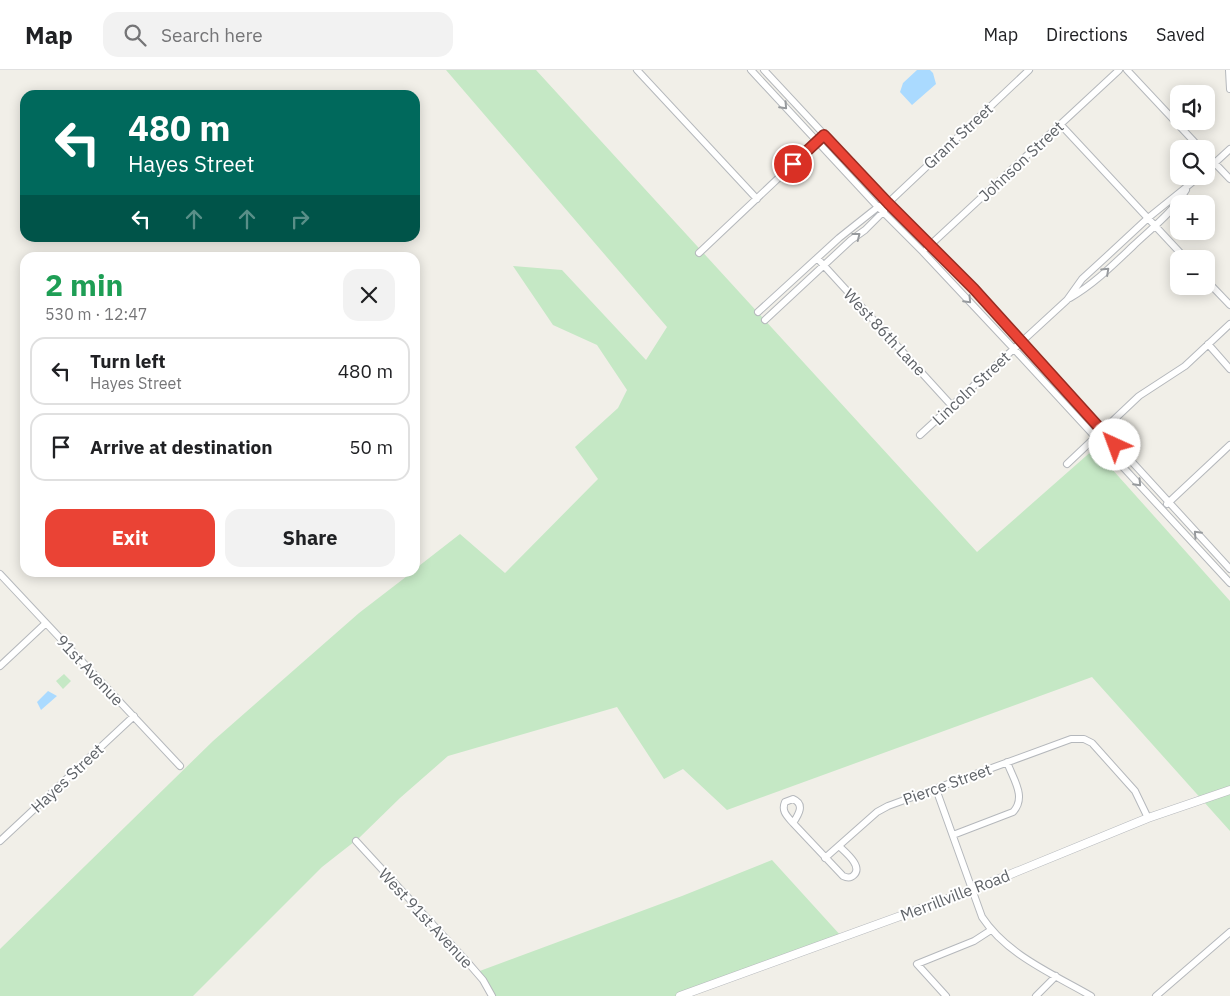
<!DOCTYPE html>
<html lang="en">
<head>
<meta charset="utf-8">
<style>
  :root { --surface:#fff; --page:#f2f2f2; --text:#202124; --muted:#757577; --line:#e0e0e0; --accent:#ea4335 }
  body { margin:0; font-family:"IBM Plex Sans",sans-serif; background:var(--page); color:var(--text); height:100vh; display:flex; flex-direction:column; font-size:19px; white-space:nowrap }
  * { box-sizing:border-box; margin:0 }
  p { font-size:16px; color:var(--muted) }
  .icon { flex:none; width:28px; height:28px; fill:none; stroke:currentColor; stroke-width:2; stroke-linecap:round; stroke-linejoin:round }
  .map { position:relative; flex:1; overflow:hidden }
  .sheet { position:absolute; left:20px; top:182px; width:400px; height:325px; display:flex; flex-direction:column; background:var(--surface); border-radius:15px; box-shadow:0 2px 12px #0003 }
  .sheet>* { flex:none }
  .banner { position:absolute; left:20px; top:20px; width:400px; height:152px; border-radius:15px; box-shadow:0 2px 12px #0003; background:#00695c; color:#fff; overflow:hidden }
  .controls { position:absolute; left:1170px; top:15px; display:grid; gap:10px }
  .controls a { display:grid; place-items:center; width:45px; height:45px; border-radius:10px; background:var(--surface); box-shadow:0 2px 12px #0003; font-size:25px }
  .pin { position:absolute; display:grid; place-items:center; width:42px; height:42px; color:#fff; margin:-21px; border:2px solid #fff; border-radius:50%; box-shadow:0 1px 5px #0007 }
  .me { position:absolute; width:55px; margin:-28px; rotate:317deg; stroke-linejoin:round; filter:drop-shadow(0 0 4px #0008) }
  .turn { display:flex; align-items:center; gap:18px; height:105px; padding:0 25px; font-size:22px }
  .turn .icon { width:65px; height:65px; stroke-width:2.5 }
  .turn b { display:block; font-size:35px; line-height:42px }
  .lanes { display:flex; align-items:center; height:48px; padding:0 25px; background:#0003; justify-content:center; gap:25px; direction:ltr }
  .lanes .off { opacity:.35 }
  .round { display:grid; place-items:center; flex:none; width:52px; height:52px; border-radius:15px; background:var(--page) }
  .summary { display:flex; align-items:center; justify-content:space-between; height:85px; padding:0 25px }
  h1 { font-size:30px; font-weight:700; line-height:38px; color:#1e9e55 }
  .button { display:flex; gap:10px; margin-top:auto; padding:10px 25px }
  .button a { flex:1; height:58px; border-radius:15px; background:var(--accent); color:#fff; font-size:20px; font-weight:700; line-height:58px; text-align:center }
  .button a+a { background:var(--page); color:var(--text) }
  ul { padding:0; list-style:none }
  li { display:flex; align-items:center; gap:15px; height:68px; margin:0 10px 8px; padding:0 15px; border:2px solid var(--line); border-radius:15px }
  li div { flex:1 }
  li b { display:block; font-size:19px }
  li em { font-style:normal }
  header { display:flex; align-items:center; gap:30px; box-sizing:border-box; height:70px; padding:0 25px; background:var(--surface); border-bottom:1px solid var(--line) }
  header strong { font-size:24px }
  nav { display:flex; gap:28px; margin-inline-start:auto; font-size:18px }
  .search { width:350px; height:45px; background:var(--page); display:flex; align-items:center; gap:12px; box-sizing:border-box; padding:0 18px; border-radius:15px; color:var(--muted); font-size:19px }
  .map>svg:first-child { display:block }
</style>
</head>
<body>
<header>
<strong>Map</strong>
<div class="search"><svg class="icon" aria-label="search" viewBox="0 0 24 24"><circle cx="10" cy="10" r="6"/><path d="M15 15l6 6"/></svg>Search here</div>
<nav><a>Map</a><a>Directions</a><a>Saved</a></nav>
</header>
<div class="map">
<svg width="1230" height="926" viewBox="0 0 1230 926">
  <rect width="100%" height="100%" fill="#f1efe8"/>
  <!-- green -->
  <path fill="#c5e8c5" d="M 446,0 L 536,0 L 977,482 L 1094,379 L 1230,531 L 1230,761 L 1092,607 L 727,740 L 683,699 L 664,709 L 617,637 L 448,686 L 400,728 L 359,768 L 322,797 L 193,926 L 0,926 L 0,879 L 213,671 L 359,543 L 411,503 L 415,502 L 415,499 L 460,464 L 505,503 L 598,409 L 575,377 L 618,338 L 627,320 L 597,275 L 553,255 L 513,196 L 562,200 L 646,290 L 667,257 Z
    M 64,604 L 71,611 L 63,619 L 56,611 Z
    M 772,790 L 842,867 L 677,926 L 492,926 L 477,902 L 682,826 Z"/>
  <!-- water -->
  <path fill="#aadaff" d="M 917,0 L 930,0 L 933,3 L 936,14 L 912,35 L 900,22 L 903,13 Z
    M 48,621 L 57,626 L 41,640 L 37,632 Z"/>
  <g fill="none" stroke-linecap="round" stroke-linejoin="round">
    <defs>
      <path id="minor" d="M 637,0 L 757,129
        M 751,0 L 878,137 L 923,182 L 1014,279 L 1230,513
        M 764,0 L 888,133 L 974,219 L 1230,499
        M 1127,0 L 1201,79
        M 1229,0 L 1230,19
        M 1061,55 L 1186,189
        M 1206,84 L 1230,109
        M 1206,101 L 1230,79
        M 927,178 L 1119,0
        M 699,183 L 824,65
        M 817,188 L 952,336
        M 1206,210 L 1230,235
        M 1070,228 C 1094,214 1113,195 1133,176 C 1152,158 1173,142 1186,120
        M 758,242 L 839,168 L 878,137 L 888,133 L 1029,0
        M 765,250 L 851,170 L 865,160 L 884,141
        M 1208,274 L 1230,299
        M 920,365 L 1067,230 L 1082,209 L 1106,187 L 1148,148 L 1200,106
        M 1067,394 L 1139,326 L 1185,296 L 1230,254
        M 1167,434 L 1230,375
        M 0,504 L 180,696
        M 0,596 L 46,553
        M 936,719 L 982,847 C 1007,885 1053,904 1091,926
        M 793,753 C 787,746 781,741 785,732 L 793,729 C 805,734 799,744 793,753 L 843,806 C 847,808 851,808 854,805 C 863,796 845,782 839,776
        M 953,765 L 1013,742 C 1027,727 1013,709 1007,692
        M 0,771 L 134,646
        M 356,771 L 470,895 L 483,910 L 492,926
        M 825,788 L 877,742 L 888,736 L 1071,669 L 1084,669 L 1092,673 L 1135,721 L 1148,748
        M 946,926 L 917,894 L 974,871 L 991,860
        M 1036,926 L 1056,906
        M 1156,926 L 1230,862"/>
      <path id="tertiary" d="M 680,926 L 972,820 L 1148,748 L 1230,720"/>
    </defs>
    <!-- minor casing -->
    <use href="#minor" stroke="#b5b8bc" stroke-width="8"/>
    <!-- tertiary casing -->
    <use href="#tertiary" stroke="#b5b8bc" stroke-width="9"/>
    <!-- minor -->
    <use href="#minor" stroke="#fff" stroke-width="6"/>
    <!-- tertiary -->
    <use href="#tertiary" stroke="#fff" stroke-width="8"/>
  </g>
  <!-- one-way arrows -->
  <defs><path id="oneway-chevron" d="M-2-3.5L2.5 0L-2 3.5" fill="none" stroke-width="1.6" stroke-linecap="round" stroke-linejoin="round" transform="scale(1.25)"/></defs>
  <g stroke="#979a9d">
    <use href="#oneway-chevron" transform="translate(784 36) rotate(47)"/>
    <use href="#oneway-chevron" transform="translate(857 166) rotate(-38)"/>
    <use href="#oneway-chevron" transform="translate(1106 201) rotate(-43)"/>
    <use href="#oneway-chevron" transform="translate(968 230) rotate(47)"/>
    <use href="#oneway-chevron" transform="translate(1138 413) rotate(47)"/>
    <use href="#oneway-chevron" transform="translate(1197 464) rotate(-133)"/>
  </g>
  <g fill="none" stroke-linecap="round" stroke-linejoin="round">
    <defs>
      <path id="route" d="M 793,94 L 824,65 L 888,133 L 974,219 L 1115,375"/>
    </defs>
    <!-- route casing -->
    <use href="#route" stroke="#982c22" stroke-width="12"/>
    <!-- route -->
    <use href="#route" stroke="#ea4335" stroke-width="9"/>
  </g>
  <g text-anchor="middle" stroke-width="4" stroke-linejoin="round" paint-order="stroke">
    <!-- street labels -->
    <g font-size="16" fill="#5f6368" stroke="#fff">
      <text transform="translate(958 66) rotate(-43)" y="6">Grant Street</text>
      <text transform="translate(1021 91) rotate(-43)" y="6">Johnson Street</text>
      <text transform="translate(885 262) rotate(47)" y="6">West 86th Lane</text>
      <text transform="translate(971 318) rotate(-43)" y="6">Lincoln Street</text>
      <text transform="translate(90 600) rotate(47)" y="6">91st Avenue</text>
      <text transform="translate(67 708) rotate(-43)" y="6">Hayes Street</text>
      <text transform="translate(947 714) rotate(-20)" y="6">Pierce Street</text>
      <text transform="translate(955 825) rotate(-21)" y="6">Merrillville Road</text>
      <text transform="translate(426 848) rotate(47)" y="6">West 91st Avenue</text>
    </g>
  </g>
</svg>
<div class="controls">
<a><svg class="icon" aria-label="sound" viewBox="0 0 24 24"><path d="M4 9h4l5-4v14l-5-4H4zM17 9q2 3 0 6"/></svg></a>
<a><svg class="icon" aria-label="search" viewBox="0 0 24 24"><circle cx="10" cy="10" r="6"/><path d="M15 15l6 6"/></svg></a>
<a>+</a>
<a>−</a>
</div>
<div class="pin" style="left:793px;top:94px;background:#d93025"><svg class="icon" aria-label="arrive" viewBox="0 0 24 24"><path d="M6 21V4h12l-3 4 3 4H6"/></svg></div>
<svg class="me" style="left:1115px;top:375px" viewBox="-20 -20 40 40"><circle r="19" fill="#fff"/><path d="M0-13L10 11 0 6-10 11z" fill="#ea4335"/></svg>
<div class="banner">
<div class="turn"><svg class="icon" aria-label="left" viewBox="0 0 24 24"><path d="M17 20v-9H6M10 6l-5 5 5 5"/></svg><div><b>480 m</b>Hayes Street</div></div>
<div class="lanes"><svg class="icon" aria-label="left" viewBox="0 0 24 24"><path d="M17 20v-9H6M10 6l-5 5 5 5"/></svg><svg class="icon off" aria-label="ahead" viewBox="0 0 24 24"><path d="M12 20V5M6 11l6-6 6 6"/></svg><svg class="icon off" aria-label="ahead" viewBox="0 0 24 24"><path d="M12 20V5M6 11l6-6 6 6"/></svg><svg class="icon off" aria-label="right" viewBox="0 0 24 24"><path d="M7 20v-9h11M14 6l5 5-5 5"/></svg></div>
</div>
<section class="sheet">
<div class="summary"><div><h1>2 min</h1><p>530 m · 12:47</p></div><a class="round"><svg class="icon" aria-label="close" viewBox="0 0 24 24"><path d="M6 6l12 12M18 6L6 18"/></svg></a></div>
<ul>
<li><svg class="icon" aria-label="left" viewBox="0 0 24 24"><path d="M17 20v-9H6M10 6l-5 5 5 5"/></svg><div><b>Turn left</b><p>Hayes Street</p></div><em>480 m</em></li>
<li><svg class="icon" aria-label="arrive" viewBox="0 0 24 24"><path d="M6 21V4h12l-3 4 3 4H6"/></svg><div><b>Arrive at destination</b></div><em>50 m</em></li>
</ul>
<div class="button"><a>Exit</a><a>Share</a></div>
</section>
</div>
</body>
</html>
